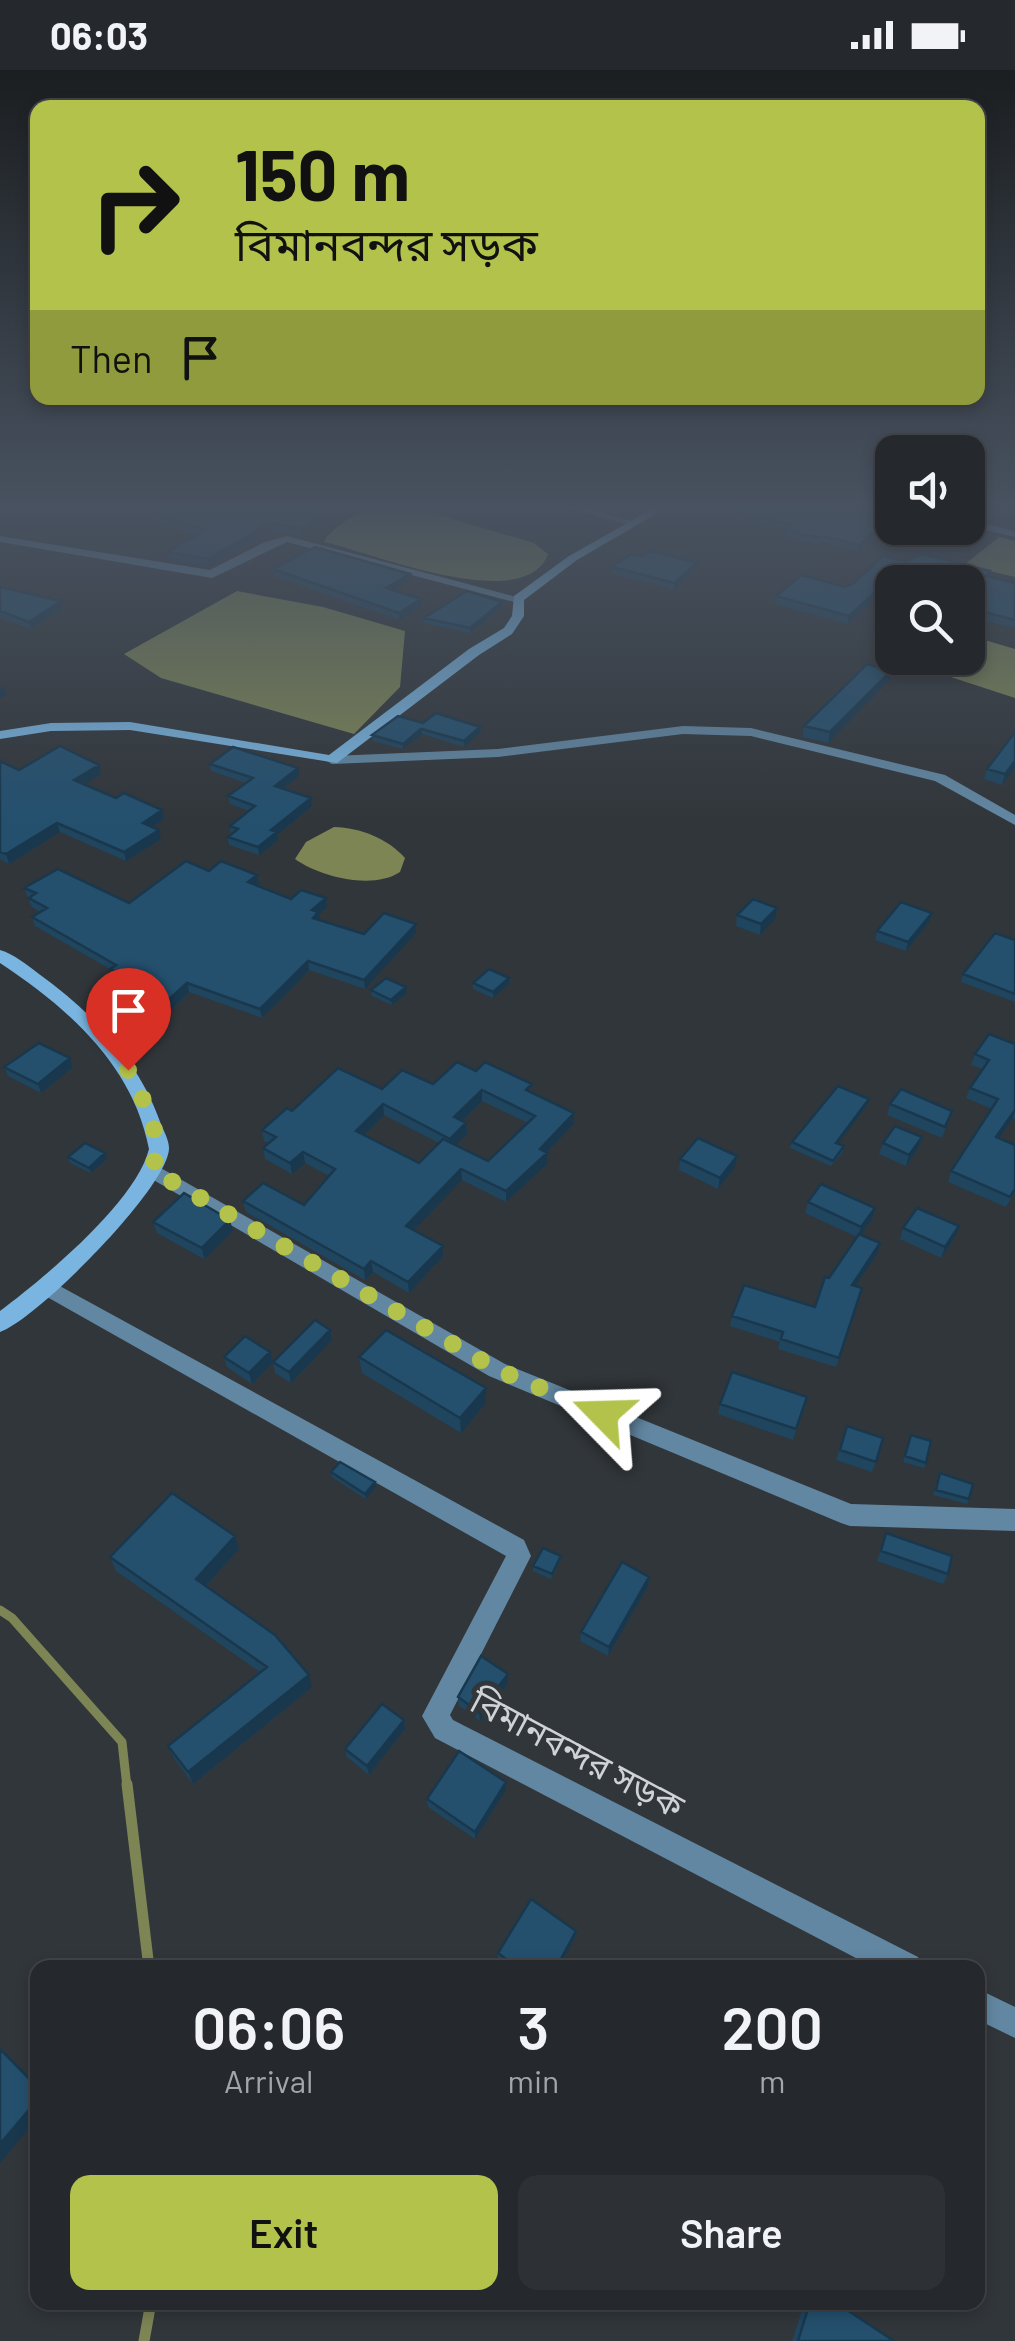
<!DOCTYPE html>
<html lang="en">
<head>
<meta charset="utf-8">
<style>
  :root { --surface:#25282c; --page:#2d3034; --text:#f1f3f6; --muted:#a3a6a9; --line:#424448; --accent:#b3c24b }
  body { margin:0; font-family:Barlow,"Noto Sans Bengali",sans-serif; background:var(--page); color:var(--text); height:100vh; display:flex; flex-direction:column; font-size:38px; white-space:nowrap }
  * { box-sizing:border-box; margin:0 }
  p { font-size:32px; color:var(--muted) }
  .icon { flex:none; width:55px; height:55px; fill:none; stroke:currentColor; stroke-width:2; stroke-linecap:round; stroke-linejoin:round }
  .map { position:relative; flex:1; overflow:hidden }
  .sheet { position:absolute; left:30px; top:1890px; width:955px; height:350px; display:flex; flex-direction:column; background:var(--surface); border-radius:20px; box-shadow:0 5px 15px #0003,0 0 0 2px var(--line) }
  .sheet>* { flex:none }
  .top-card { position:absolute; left:30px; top:30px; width:955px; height:305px; border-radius:20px; box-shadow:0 5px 15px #0003,0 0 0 2px var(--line); background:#b3c24b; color:#111; overflow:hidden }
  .fabs { position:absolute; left:875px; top:365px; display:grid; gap:20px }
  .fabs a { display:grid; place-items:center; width:110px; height:110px; border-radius:20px; background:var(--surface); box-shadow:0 5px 15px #0003,0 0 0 2px var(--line); font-size:50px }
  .pin { position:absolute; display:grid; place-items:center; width:85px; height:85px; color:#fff; margin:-102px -42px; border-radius:50% 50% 50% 0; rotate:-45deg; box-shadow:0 0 10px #0007 }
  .pin .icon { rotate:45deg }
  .me { position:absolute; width:110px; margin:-55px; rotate:292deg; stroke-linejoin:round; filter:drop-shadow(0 0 8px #0008) }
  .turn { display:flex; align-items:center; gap:35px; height:210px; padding:0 40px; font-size:45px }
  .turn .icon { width:130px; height:130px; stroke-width:2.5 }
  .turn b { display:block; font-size:70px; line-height:85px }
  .then { display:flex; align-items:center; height:95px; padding:0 40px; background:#0003; gap:20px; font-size:38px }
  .eta { display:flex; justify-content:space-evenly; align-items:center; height:170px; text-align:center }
  .eta b { font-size:60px; font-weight:600; line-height:70px }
  .primary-button { display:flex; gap:20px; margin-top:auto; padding:20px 40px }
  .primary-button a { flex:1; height:115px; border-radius:20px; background:var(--accent); color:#111; font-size:40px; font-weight:600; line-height:115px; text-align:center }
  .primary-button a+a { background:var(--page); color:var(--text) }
  .status { display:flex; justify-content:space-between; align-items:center; height:70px; padding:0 50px; background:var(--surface); direction:ltr }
  .status svg { height:28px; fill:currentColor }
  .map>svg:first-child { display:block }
</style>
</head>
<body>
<div class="status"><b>06:03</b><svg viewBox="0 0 49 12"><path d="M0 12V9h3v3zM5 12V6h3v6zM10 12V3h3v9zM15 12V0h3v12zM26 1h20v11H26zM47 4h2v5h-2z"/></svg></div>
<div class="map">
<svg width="1015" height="2271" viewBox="0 0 1015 2271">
  <rect width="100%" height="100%" fill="#31363a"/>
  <!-- water -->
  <path fill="#7d8555" d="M 402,434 L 534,473 L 548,484 C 525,547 368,481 324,472 C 337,448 377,436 402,434 Z
    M 999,467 L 1015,471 L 1015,507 L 964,495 Z
    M 237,521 L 323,537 L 405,561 L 400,617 L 354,664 L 161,608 L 124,584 Z
    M 968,565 L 1015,579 L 1015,628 L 917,596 L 925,588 L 968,588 Z
    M 334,757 C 361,758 387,768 405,788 L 400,802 C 373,820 320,807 295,789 L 306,772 Z"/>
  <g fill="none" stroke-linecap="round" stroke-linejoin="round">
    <!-- stream-far1 -->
    <path stroke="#7d8555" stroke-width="9" d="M 0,1540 L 12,1548 L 122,1672 L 127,1717"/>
    <!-- stream -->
    <path stroke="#7d8555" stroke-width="11" d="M 127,1714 L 149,1898
      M 144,2271 L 151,2232"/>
    <!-- minor -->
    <path fill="#6287a2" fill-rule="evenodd" d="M 552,434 L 569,434 L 640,453 L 634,456 Z
      M 968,450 L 1015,461 L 1015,467 L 968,456 Z
      M 0,466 L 210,500 L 265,472 L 287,466 L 524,529 L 518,533 L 287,472 L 212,508 L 0,472 Z
      M 683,656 L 751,658 L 945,705 L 1015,745 L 1015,755 L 935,711 L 751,666 L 683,664 L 498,687 L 332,694 L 325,690 L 332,686 L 498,679 Z
      M 152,1093 L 505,1294 L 851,1434 L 1015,1439 L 1015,1461 L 850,1456 L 841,1453 L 489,1306 L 145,1105 L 142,1100 Z"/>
    <!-- tertiary -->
    <path fill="#6287a2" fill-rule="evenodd" d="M 47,1209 L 524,1470 L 531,1486 L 450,1645 L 453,1650 L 918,1887 L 922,1898 L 875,1898 L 435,1668 L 422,1646 L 506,1486 L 40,1223 L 36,1217 L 40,1211 Z
      M 978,1919 L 1015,1937 L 1015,1968 L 978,1950 Z"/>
    <!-- secondary -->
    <path fill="#79b5e0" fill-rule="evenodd" d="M 661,434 L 673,434 L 577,490 L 524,530 L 524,546 L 512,564 L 479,585 L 337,693 L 130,660 L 51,661 L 0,669 L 0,661 L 51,653 L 130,652 L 329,685 L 469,579 L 504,558 L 512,546 L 514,526 L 569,486 Z
      M 0,880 C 14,884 27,895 39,904 C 91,942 137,988 159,1049 C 162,1058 169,1069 169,1078 C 169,1117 36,1250 0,1262 L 0,1241 C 44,1208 136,1132 149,1079 C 133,995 68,938 0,893 Z"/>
  </g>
  <!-- wall -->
  <path fill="#1f455f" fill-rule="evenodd" d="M 677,434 L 815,434 L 856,444 L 892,434 L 892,451 L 858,481 L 822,472 L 818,475 L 785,466 L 786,460 Z
    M 220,436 L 329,440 L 332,441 L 333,448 L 301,466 L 270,460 L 209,496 L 170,490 L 169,482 L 196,464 L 134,444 L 132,437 Z
    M 921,458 L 947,458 L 942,463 Z
    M 643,487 L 696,499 L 674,520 L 611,503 L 612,497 Z
    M 906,492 L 990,501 L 989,506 L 1015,513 L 1015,558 L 975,548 L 976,542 L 968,540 L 968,512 L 892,512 L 892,528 L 879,525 L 848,554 L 775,534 L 776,526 L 845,517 Z
    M 273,499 L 411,510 L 394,520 L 421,536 L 399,550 L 274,506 Z
    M 0,517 L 63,538 L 31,559 L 0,548 Z
    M 502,537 L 470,563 L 424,553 L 424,548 Z
    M 889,611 L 828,673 L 802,667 L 804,656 Z
    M 423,653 L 480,657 L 481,662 L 464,677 L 422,664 L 403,679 L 373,671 L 372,665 Z
    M 1015,662 L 1015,698 L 1002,715 L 984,709 L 987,699 Z
    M 0,691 L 19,700 L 99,695 L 101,704 L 84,714 L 164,749 L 152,757 L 161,769 L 126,791 L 60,762 L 9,794 L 0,789 Z
    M 210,694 L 299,706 L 283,719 L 312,736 L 277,765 L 278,770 L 259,785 L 229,775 L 228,767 L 231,764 L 230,756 L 249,741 L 230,734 L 228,726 L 246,713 L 211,701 Z
    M 209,801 L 259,814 L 257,816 L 291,829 L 326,828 L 327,837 L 319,844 L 319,850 L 364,864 L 416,863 L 365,919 L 309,900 L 262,948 L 189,922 L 170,941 L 149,933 L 147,925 L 113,908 L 110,899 L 35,856 L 32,847 L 40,842 L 32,837 L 24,818 L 129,833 Z
    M 737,845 L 775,849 L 760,865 L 736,856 Z
    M 929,852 L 906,881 L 875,870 L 877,861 Z
    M 1015,870 L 1015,932 L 961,912 L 963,904 Z
    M 473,913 L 509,914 L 493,928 L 473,919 Z
    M 371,920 L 407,923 L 392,935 L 372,926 Z
    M 1015,974 L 1015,1049 L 1013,1048 L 999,1068 L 1015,1075 L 1015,1122 L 1006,1137 L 948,1112 L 951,1101 L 992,1039 L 966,1028 L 970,1018 L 983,999 L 971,995 L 975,984 Z
    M 4,997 L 73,997 L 41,1023 L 8,1006 Z
    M 476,1001 L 532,1023 L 574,1043 L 574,1054 L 546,1083 L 547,1094 L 506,1132 L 462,1110 L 413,1160 L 443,1186 L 409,1223 L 373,1202 L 365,1210 L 246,1142 L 243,1131 L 304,1135 L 329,1106 L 305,1093 L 292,1104 L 265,1089 L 263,1078 L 269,1073 L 264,1071 L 262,1060 L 292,1041 L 382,1019 L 433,1014 ZM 482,1031 L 528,1053 L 488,1091 L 455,1075 L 467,1064 L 466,1053 L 462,1051 ZM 384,1045 L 439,1073 L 419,1093 L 364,1065 Z
    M 869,1029 L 867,1035 L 838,1073 L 844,1076 L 843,1082 L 831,1096 L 790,1078 L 792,1072 Z
    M 890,1034 L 948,1052 L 942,1068 L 887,1045 Z
    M 922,1067 L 918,1078 L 906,1096 L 879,1084 L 883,1073 Z
    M 737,1086 L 735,1097 L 718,1119 L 679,1100 L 680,1089 Z
    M 68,1087 L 107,1089 L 91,1103 L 70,1093 Z
    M 808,1132 L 875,1138 L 872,1149 L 861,1164 L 877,1184 L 855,1216 L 862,1218 L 836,1297 L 778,1279 L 780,1272 L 730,1256 L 732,1246 L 815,1237 L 829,1208 L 857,1167 L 805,1143 Z
    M 153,1152 L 233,1161 L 204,1189 L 157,1163 Z
    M 903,1158 L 955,1167 L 941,1188 L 900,1169 Z
    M 330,1260 L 332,1270 L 291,1313 L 275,1303 L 273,1292 Z
    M 224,1287 L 273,1292 L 252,1314 L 227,1297 Z
    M 359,1287 L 486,1333 L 461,1363 L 362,1303 Z
    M 807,1327 L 793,1370 L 718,1344 L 720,1334 Z
    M 847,1356 L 876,1392 L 872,1402 L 836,1390 Z
    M 909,1370 L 926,1393 L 924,1398 L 903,1392 Z
    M 331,1402 L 376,1417 L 366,1429 L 332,1407 Z
    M 940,1403 L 969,1429 L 967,1434 L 933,1425 Z
    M 886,1463 L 948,1504 L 943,1514 L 877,1491 Z
    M 235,1466 L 239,1479 L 206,1516 L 312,1617 L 193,1714 L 174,1688 L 168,1676 L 260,1602 L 116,1501 L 110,1487 Z
    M 561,1486 L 560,1491 L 551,1509 L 533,1501 L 533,1496 Z
    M 649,1507 L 648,1516 L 608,1586 L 580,1571 L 581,1562 Z
    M 508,1613 L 480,1651 L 459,1636 L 458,1627 Z
    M 404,1650 L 405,1659 L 369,1705 L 347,1687 L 345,1679 Z
    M 506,1720 L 475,1769 L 428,1737 L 427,1729 Z
    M 576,1861 L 575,1867 L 559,1898 L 509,1898 L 498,1890 L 498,1883 Z
    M 805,2232 L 835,2232 L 894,2271 L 792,2271 Z"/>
  <!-- shaded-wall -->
  <path fill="#19384d" d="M 328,435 L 329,442 L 332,441 L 333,448 L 301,466 L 300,459 L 323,438 Z
    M 892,445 L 892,451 L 858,481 L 859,475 Z
    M 270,453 L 270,460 L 209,496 L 208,489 Z
    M 697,493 L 696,499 L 674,520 L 674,513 Z
    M 410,504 L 411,510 L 387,524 L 386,518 Z
    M 881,517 L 879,525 L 848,554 L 849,546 Z
    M 421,529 L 421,536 L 399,550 L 399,543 Z
    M 61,531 L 63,538 L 31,559 L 29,552 Z
    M 502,532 L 502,537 L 470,563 L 470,558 Z
    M 891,601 L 889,611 L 828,673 L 830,662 Z
    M 4,617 L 7,625 L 0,628 L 0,619 Z
    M 480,657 L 481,662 L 464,677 L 464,671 Z
    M 421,659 L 422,664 L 403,679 L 403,674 Z
    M 1015,691 L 1015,698 L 1002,715 L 1005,704 Z
    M 99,695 L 101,704 L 77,719 L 74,710 Z
    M 298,698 L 299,706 L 276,724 L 275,716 Z
    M 311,728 L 312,736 L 277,765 L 278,770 L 259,785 L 258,777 L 271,760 Z
    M 162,740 L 164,749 L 145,762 L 143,753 Z
    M 57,753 L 60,762 L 9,794 L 6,784 Z
    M 159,760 L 161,769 L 126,791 L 124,782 Z
    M 257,805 L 259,814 L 250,821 L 248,812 Z
    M 326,828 L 327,837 L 319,844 L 320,851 L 314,857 L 312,840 Z
    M 777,838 L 775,849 L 760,865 L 761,854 Z
    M 932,843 L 929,852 L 906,881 L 908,872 Z
    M 416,854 L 416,863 L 365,919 L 364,910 Z
    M 308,891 L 309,900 L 262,948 L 260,939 Z
    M 509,908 L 509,914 L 493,928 L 493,922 Z
    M 187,913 L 189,922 L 170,941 L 167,931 Z
    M 406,917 L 407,923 L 392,935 L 391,930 Z
    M 70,988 L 73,997 L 41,1023 L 38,1014 Z
    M 482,1020 L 482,1031 L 455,1058 L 454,1047 Z
    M 869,1029 L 867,1035 L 835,1078 L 836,1073 Z
    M 383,1034 L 384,1045 L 357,1072 L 356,1061 Z
    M 1015,1040 L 1013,1048 L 992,1078 L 996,1067 Z
    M 574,1043 L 574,1054 L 539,1090 L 540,1079 Z
    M 466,1053 L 467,1064 L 451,1080 L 450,1069 Z
    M 922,1067 L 918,1078 L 906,1096 L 909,1085 Z
    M 303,1082 L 305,1093 L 292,1104 L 290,1093 Z
    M 105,1083 L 107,1089 L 91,1103 L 89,1098 Z
    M 547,1083 L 547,1094 L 506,1132 L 506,1121 Z
    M 737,1086 L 735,1097 L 718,1119 L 720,1108 Z
    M 461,1099 L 462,1110 L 407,1167 L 406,1156 Z
    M 875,1138 L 872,1149 L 858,1168 L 861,1157 Z
    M 230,1150 L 233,1161 L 204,1189 L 202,1178 Z
    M 959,1156 L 955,1167 L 941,1188 L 945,1177 Z
    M 880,1173 L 877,1184 L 849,1225 L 852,1215 Z
    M 443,1176 L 443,1186 L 409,1223 L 408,1212 Z
    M 371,1191 L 373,1202 L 365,1210 L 364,1199 Z
    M 330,1260 L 332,1270 L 291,1313 L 289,1302 Z
    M 270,1282 L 273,1292 L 252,1314 L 249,1303 Z
    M 486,1318 L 486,1333 L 461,1363 L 460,1348 Z
    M 375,1412 L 376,1417 L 366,1429 L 365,1424 Z
    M 235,1466 L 239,1479 L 200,1522 L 196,1509 Z
    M 649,1507 L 648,1516 L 608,1586 L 609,1577 Z
    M 508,1604 L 508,1613 L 480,1651 L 479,1642 Z
    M 309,1605 L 312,1617 L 193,1714 L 188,1702 Z
    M 404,1650 L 405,1659 L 369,1705 L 367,1696 Z
    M 506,1712 L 506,1720 L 475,1769 L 475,1762 Z
    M 576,1861 L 575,1867 L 559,1898 L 556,1898 Z
    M 0,1979 L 9,1986 L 38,2016 L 38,2018 Z
    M 38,2029 L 38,2047 L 0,2093 L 0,2074 Z"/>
  <!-- building -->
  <path fill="#24506e" stroke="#19384d" stroke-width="2.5" fill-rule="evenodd" d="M 138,434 L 212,434 L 220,436 L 226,434 L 323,434 L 328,435 L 323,438 L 332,441 L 300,459 L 270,453 L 208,489 L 169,482 L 204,460 L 132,437 Z
    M 702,434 L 815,434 L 856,444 L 870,434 L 892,434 L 892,445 L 859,475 L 823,466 L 819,468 L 786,460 L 792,455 Z
    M 315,477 L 410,504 L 386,518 L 421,529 L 399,543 L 273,499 Z
    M 651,481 L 697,493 L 674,513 L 612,497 L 631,484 L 643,487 Z
    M 922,484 L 990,501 L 986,506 L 1015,513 L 1015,550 L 977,540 L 981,536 L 968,532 L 968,512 L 929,512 L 917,510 L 914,512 L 892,512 L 892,520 L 881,517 L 849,546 L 776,526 L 801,505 L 845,517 L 853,514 L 883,486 L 906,492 Z
    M 0,517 L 61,531 L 29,552 L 0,541 Z
    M 467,521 L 502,532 L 470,558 L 424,548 Z
    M 867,594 L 891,601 L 830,662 L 804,656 Z
    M 436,643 L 480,657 L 464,671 L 421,659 L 403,674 L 372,665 L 398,646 L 423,653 Z
    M 1015,662 L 1015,691 L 1005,704 L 987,699 Z
    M 60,676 L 99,695 L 74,710 L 116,728 L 124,723 L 162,740 L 143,753 L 159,760 L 124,782 L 57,753 L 6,784 L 0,782 L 0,691 L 19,700 Z
    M 233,677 L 298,698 L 275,716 L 311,728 L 271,760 L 277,762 L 258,777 L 228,767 L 238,759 L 230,756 L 255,736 L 228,726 L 253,708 L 210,694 Z
    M 186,791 L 209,801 L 221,791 L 257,805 L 248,812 L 291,829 L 301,820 L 326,828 L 312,840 L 318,842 L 313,848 L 364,864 L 384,843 L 416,854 L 364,910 L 308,891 L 260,939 L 187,913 L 167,931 L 146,924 L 151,920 L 110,899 L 116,895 L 32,847 L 47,838 L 29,828 L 36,823 L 24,818 L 58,799 L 129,833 Z
    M 753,829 L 777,838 L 761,854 L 737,845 Z
    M 901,832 L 932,843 L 908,872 L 877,861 Z
    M 995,863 L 1015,870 L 1015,924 L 963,904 Z
    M 489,899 L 509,908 L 493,922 L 473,913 Z
    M 386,908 L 406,917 L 391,930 L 371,920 Z
    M 989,964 L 1015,974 L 1015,1040 L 996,1067 L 1015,1075 L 1015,1119 L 1010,1127 L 951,1101 L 998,1029 L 970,1018 L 989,990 L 975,984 Z
    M 39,973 L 70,988 L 38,1014 L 4,997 Z
    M 457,992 L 476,1001 L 485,992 L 532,1014 L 526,1020 L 574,1043 L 540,1079 L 547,1083 L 506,1121 L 461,1099 L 406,1156 L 443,1176 L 408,1212 L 371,1191 L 364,1199 L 243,1131 L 263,1113 L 304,1135 L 335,1099 L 303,1082 L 290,1093 L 263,1078 L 276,1067 L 262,1060 L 287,1038 L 292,1041 L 338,998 L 382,1019 L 402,1000 L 433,1014 ZM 482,1020 L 535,1046 L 488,1091 L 443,1069 L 419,1093 L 356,1061 L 383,1034 L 450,1069 L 466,1053 L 454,1047 Z
    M 838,1016 L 869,1029 L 836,1073 L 844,1076 L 833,1091 L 792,1072 Z
    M 901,1019 L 952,1041 L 945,1057 L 890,1034 Z
    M 895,1056 L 922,1067 L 909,1085 L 883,1073 Z
    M 698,1068 L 737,1086 L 720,1108 L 680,1089 Z
    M 85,1073 L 105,1083 L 89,1098 L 68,1087 Z
    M 821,1114 L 875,1138 L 861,1157 L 808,1132 Z
    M 184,1123 L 230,1150 L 202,1178 L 153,1152 Z
    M 917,1138 L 959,1156 L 945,1177 L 903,1158 Z
    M 859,1164 L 880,1173 L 852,1215 L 862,1218 L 839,1288 L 781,1269 L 783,1262 L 732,1246 L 744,1215 L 815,1237 L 825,1207 L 829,1208 Z
    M 315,1250 L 330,1260 L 289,1302 L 273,1292 Z
    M 386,1260 L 486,1318 L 460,1348 L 359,1287 Z
    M 245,1266 L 270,1282 L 249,1303 L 224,1287 Z
    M 732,1302 L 807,1327 L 796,1359 L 720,1334 Z
    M 847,1356 L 883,1368 L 876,1392 L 840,1380 Z
    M 911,1365 L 931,1371 L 926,1393 L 905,1386 Z
    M 340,1392 L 375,1412 L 365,1424 L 331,1402 Z
    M 940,1403 L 973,1414 L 969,1429 L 936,1420 Z
    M 172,1423 L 235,1466 L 196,1509 L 275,1565 L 309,1605 L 188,1702 L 168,1676 L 267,1597 L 110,1487 Z
    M 886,1463 L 952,1486 L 948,1504 L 881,1481 Z
    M 543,1478 L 561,1486 L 552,1504 L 533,1496 Z
    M 622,1492 L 649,1507 L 609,1577 L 581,1562 Z
    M 481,1586 L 508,1604 L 479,1642 L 458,1627 Z
    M 382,1634 L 404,1650 L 367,1696 L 345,1679 Z
    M 459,1681 L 506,1712 L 475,1762 L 427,1729 Z
    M 531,1829 L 576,1861 L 556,1898 L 518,1898 L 498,1883 Z
    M 0,1979 L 38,2018 L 38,2029 L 0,2074 Z
    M 810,2232 L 835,2232 L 894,2271 L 798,2271 Z"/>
  <!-- sky -->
  <linearGradient id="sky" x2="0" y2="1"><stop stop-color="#1b1e20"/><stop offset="0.58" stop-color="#485260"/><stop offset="1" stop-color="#485260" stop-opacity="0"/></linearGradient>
  <rect width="1015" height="752" fill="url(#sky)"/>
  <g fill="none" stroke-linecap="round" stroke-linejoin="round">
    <!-- route -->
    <path stroke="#b3c24b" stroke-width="18" stroke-dasharray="0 32.4" d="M 128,1000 C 144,1032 165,1065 152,1100 L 498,1300 L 603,1344"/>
  </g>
  <g text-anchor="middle" stroke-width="10" stroke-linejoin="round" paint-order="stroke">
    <!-- near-street labels -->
    <g font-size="35" fill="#d0d3d5" stroke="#31363a">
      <text transform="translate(577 1684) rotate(28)" y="12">বিমানবন্দর সড়ক</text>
    </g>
  </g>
</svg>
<div class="fabs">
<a><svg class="icon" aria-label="sound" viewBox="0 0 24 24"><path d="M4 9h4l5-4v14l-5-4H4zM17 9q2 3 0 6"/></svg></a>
<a><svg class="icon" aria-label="search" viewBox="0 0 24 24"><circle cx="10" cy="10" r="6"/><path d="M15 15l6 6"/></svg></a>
</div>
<div class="pin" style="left:128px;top:1000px;background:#d93025"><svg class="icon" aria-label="arrive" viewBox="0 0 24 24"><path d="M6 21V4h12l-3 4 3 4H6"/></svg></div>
<svg class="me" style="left:603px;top:1344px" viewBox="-20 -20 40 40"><path d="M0-17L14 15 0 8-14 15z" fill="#b3c24b" stroke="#fff" stroke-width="4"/></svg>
<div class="top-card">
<div class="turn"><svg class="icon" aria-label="right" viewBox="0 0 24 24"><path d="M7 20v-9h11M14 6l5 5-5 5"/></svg><div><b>150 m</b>বিমানবন্দর সড়ক</div></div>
<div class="then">Then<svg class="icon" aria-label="arrive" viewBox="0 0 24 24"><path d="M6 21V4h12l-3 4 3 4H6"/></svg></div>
</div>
<section class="sheet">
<div class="eta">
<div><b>06:06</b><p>Arrival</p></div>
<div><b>3</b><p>min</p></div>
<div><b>200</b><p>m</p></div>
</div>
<div class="primary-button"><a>Exit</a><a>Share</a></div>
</section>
</div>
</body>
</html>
